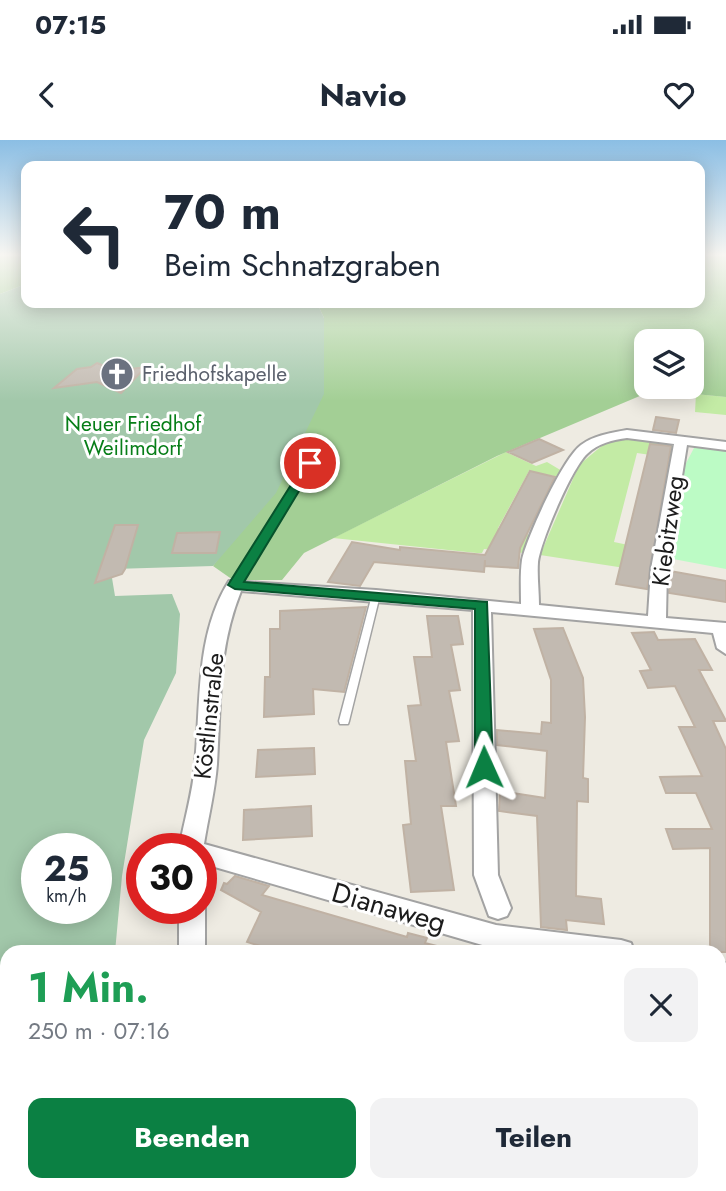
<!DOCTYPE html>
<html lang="de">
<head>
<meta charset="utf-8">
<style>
  :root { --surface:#fff; --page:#f2f2f3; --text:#1f2937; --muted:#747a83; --accent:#0b8043 }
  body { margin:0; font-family:Jost,sans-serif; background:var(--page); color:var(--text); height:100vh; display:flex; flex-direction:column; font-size:26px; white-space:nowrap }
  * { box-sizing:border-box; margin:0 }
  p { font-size:23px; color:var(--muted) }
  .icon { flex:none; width:38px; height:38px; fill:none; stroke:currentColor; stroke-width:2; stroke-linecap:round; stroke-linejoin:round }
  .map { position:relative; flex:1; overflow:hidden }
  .drawer { position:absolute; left:0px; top:805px; width:726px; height:247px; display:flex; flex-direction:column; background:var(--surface); border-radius:21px 21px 0 0; box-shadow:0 4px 18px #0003 }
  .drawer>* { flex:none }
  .top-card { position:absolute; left:21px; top:21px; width:684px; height:147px; border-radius:14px; box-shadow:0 4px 18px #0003; background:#fff; color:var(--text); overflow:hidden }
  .tools { position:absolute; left:634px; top:189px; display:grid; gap:14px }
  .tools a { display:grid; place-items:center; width:70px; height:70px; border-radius:14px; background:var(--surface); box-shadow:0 4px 18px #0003; font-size:35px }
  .speed { position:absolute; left:21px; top:693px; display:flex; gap:14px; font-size:35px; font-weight:700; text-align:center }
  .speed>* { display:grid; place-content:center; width:91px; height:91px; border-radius:50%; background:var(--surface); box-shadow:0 4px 18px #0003; line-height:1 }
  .speed small { font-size:18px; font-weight:400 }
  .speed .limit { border:10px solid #d22; background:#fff; color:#111 }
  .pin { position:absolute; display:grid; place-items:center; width:60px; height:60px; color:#fff; margin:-30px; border:4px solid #fff; border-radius:50%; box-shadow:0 2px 7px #0007 }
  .me { position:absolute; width:77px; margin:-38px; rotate:359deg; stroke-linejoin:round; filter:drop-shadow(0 0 5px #0008) }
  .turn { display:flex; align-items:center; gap:24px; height:147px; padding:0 28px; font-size:32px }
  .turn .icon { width:91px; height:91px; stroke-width:2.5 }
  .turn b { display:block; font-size:49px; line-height:60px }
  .round { display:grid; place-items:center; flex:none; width:74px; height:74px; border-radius:14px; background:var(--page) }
  .headline { display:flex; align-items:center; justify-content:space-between; height:119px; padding:0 28px }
  h1 { font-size:42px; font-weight:700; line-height:52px; color:#1e9e55 }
  .action { display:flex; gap:14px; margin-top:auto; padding:14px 28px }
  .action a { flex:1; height:80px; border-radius:14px; background:var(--accent); color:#fff; font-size:28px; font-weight:700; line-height:80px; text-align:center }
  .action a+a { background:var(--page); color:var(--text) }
  .status { display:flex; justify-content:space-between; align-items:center; height:49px; padding:0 35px; background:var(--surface); direction:ltr }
  .status svg { height:19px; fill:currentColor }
  header { display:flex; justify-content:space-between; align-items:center; height:91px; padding:0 28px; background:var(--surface); font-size:32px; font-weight:700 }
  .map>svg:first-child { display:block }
</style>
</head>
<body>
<div class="status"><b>07:15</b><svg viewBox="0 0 49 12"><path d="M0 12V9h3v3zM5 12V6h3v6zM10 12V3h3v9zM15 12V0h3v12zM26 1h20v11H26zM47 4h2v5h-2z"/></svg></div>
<header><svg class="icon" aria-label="back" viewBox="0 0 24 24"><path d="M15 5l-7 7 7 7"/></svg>Navio<svg class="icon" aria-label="heart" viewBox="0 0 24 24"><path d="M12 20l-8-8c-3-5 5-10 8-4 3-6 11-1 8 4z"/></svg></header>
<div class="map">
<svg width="726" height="1051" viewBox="0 0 726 1051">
  <rect width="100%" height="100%" fill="#eeebe2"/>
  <!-- grass -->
  <path fill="#c3eba5" d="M 696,254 L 726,257 L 726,275 L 695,272 Z
    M 628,297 L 669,302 L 674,307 L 671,318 L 637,313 L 614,402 L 652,410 L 651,432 L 540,415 L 579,325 L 604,304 Z
    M 506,312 L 536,326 L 547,322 L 562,331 L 559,337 L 529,331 L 498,388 L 530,395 L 524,413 L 484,409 L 482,413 L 477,413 L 333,398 Z"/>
  <!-- forest -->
  <path fill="#a3cf95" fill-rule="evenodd" d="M 0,114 L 26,114 L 26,144 L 0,154 Z
    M 700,114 L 726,114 L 726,257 L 654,250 L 497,316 L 304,413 L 282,440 L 233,440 L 213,426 L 223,412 L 324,178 L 317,163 L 700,163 ZM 646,201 L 691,201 L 691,247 L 646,247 Z"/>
  <!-- cemetery -->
  <path fill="#a2c8aa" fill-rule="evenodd" d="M 26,144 L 26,163 L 317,163 L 324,178 L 324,254 L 276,353 L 213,426 L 114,429 L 112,438 L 115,456 L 172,454 L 180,474 L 176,533 L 144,600 L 122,736 L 115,812 L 7,812 L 7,1045 L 117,1045 L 118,1051 L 0,1051 L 0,154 ZM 37,709 L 96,709 L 96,768 L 37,768 Z"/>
  <!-- park -->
  <path fill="#bcfbc5" d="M 699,307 L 726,308 L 726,429 L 668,418 L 683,329 L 694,308 Z"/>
  <!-- building -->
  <path fill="#c2bab1" stroke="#c0b2a4" stroke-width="2" d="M 97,223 L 117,231 L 146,227 L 121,253 L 97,242 L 54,248 L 77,229 L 91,227 Z
    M 656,277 L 679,280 L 676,293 L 653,290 Z
    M 539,299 L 563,310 L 532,323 L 508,312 Z
    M 650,304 L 671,306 L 647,449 L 616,444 Z
    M 530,331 L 555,337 L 520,408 L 518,428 L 485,426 L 485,420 L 484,432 L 374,422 L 360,446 L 328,442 L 352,402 L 400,410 L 400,407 L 485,415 Z
    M 115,385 L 138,385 L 125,429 L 122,434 L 95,443 Z
    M 220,392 L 216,413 L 172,413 L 177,393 Z
    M 670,431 L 726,441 L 726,462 L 669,453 Z
    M 366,467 L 344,552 L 313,549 L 314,574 L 264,577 L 265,537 L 270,537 L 270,489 L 280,489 L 280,471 Z
    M 427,476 L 458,476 L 463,504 L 451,505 L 460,550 L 449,551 L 459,601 L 446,602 L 456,666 L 441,666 L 454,750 L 411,752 L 403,685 L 411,684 L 405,621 L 416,621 L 408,566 L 421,565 L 414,517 L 432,517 Z
    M 563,488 L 583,538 L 585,577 L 583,638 L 588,639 L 588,662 L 577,661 L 576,756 L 601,759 L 604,784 L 566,780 L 567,790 L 541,787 L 537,676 L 499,671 L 500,651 L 545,658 L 547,611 L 497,605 L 497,590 L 541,594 L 542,582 L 551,583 L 551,540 L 534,489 Z
    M 654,492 L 658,500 L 695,499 L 712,530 L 699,530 L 726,581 L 713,581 L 726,609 L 726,812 L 710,812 L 710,708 L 673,709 L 666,689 L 712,689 L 696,653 L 666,653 L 660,637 L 702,636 L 679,587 L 695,587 L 675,546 L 648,548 L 640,531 L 651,530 L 632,493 Z
    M 314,608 L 315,634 L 256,637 L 258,610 Z
    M 311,666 L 312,696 L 243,700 L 244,670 Z
    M 235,736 L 269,746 L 262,755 L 407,797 L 408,793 L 427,798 L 425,803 L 441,807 L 441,812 L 280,812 L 247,802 L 261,772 L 221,750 L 224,743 L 227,744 Z"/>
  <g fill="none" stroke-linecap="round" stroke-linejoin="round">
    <defs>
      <path id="service" d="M 310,321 L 313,323 L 239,445 L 235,448 L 232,447 L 231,445 L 307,323 Z
        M 376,452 L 380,455 L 349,581 L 348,584 L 340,584 L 339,581 L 372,455 Z"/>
      <path id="minor" d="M 627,290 L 726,302 L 726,310 L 687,305 L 667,429 L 666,478 L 726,483 L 726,514 L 717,508 L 713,493 L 491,472 L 498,735 L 511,768 L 507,776 L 498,779 L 489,776 L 474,735 L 473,470 L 241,451 C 217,511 221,562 217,624 C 215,651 208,678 204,704 L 496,785 L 621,800 L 631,803 L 634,812 L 496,809 L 201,723 L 201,709 L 179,709 C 184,681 193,652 195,624 C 201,563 195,495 229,441 L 376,450 L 521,464 C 521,450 520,434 522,420 C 527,397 563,318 581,305 C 595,295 610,293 627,290 ZM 627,298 L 674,304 L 651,429 L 648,476 L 539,465 C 539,451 537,436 538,422 C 541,400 572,328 587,314 C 598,303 613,300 627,298 Z
        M 201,760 L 205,768 L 205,812 L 179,812 L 179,768 L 201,768 Z
        M 719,822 L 726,823 L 726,849 L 719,848 Z
        M 204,1045 L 237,1045 L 239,1051 L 205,1051 Z"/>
    </defs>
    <!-- service casing -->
    <use href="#service" stroke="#a3a3a3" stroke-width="3"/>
    <!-- minor casing -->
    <use href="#minor" stroke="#a3a3a3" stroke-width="4"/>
    <!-- service -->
    <use href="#service" fill="#fff" fill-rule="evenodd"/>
    <!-- minor -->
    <use href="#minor" fill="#fff" fill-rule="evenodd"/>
  </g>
  <!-- sky -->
  <linearGradient id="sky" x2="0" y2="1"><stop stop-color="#8bbee4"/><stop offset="0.44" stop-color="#f7f6f2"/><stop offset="1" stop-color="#f7f6f2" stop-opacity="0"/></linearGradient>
  <rect width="726" height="261" fill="url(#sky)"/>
  <!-- route -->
  <path fill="#0b8043" stroke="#07532c" stroke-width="2" d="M 306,321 L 316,323 L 244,442 L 487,462 L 493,627 L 491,632 L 484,634 L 475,627 L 475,469 L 235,449 L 228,445 Z"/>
  <!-- icons -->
  <defs>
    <symbol id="church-disc" viewBox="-11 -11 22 22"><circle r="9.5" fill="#6b7280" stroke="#fff"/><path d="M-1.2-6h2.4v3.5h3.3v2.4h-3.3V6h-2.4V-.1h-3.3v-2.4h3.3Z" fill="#fff"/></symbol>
  </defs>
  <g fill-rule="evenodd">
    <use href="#church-disc" x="98" y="215" width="38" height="38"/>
  </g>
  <g text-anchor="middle" stroke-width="6" stroke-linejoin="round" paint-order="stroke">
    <!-- far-worship labels -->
    <g font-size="21" fill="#5b616d" stroke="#fff" text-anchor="start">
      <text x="142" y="241">Friedhofskapelle</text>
    </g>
    <!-- far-park labels -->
    <g font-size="21" fill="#077e18" stroke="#fff">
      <text x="133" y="291">Neuer Friedhof<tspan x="133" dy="24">Weilimdorf</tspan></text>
    </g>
    <!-- street labels -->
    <g font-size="24" fill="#1c1c1c" stroke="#fff">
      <text transform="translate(668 391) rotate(-82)" y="8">Kiebitzweg</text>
      <text transform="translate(209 576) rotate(-84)" y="8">Köstlinstraße</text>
    </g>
    <!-- near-street labels -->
    <g font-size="28" fill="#1c1c1c" stroke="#fff">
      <text transform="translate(389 767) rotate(16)" y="10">Dianaweg</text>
    </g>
  </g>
</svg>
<div class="tools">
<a><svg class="icon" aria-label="layers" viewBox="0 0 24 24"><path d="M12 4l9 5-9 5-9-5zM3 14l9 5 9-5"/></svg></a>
</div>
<div class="speed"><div>25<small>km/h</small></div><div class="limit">30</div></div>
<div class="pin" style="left:310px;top:323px;background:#d93025"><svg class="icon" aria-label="arrive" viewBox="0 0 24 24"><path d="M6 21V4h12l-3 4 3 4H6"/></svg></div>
<svg class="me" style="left:484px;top:627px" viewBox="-20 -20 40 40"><path d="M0-17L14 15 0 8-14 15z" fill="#0b8043" stroke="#fff" stroke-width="4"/></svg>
<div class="top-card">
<div class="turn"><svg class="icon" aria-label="left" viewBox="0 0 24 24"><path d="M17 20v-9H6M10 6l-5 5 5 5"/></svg><div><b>70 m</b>Beim Schnatzgraben</div></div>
</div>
<section class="drawer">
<div class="headline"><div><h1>1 Min.</h1><p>250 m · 07:16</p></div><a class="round"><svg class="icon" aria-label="close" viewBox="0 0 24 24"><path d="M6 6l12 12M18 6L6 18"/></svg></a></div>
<div class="action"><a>Beenden</a><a>Teilen</a></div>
</section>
</div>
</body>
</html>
